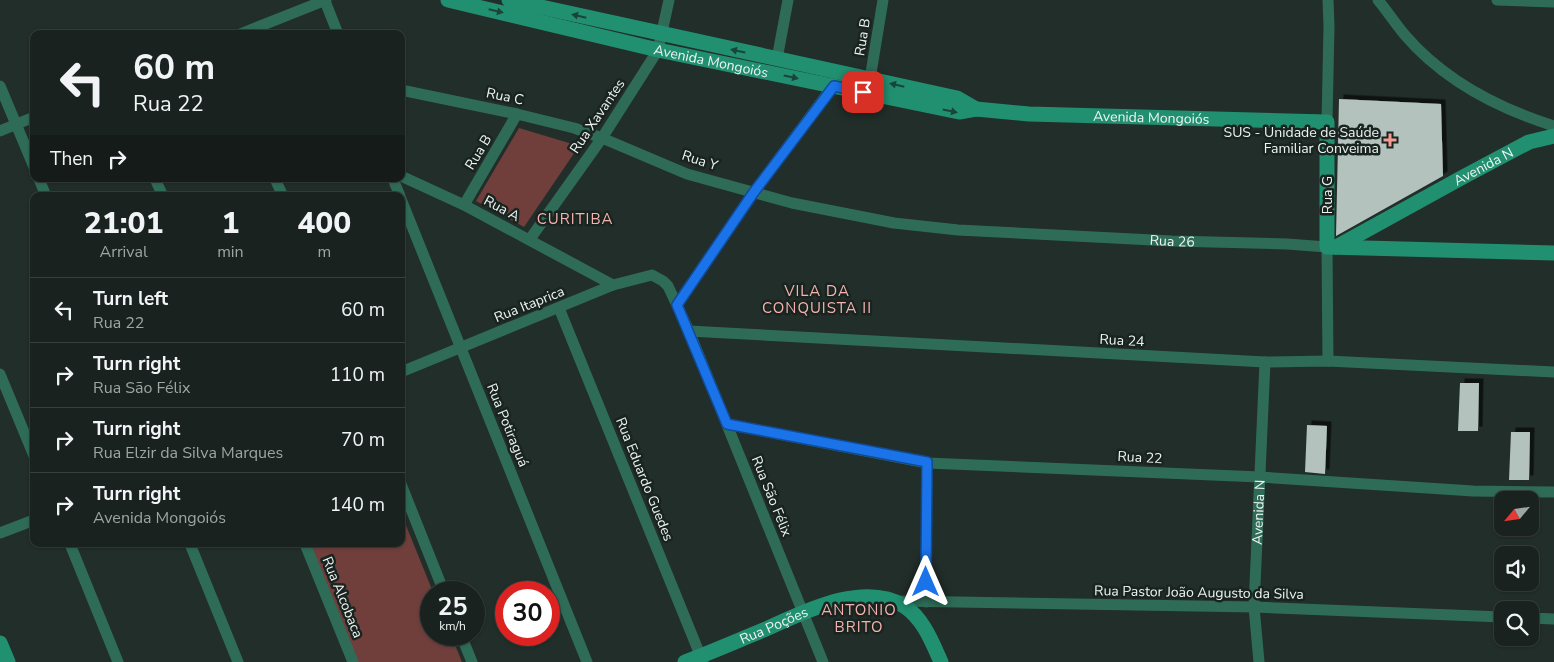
<!DOCTYPE html>
<html lang="en">
<head>
<meta charset="utf-8">
<style>
  :root { --surface:#1a221f; --page:#232a28; --text:#f1f3f6; --muted:#9fa4a4; --line:#383f3d }
  body { margin:0; font-family:"Nunito Sans",sans-serif; background:var(--page); color:var(--text); height:100vh; display:flex; flex-direction:column; font-size:19px; white-space:nowrap }
  * { box-sizing:border-box; margin:0 }
  p { font-size:16px; color:var(--muted) }
  .icon { flex:none; width:28px; height:28px; fill:none; stroke:currentColor; stroke-width:2; stroke-linecap:round; stroke-linejoin:round }
  .map { position:relative; flex:1; overflow:hidden }
  .sheet { position:absolute; left:30px; top:192px; width:375px; height:355px; display:flex; flex-direction:column; background:var(--surface); border-radius:10px; box-shadow:0 1px 4px #0004,0 0 0 1px var(--line) }
  .sheet>* { flex:none }
  .top-card { position:absolute; left:30px; top:30px; width:375px; height:152px; border-radius:10px; box-shadow:0 1px 4px #0004,0 0 0 1px var(--line); background:#1a221f; color:var(--text); overflow:hidden }
  .needle { width:32px; rotate:241deg }
  .controls { position:absolute; left:1494px; top:491px; display:grid; gap:10px }
  .controls a { display:grid; place-items:center; width:45px; height:45px; border-radius:10px; background:var(--surface); box-shadow:0 1px 4px #0004,0 0 0 1px var(--line); font-size:25px }
  .speed { position:absolute; left:420px; top:581px; display:flex; gap:10px; font-size:25px; font-weight:700; text-align:center }
  .speed>* { display:grid; place-content:center; width:65px; height:65px; border-radius:50%; background:var(--surface); box-shadow:0 1px 4px #0004,0 0 0 1px var(--line); line-height:1 }
  .speed small { font-size:12px; font-weight:400 }
  .speed .limit { border:8px solid #d22; background:#fff; color:#111 }
  .pin { position:absolute; display:grid; place-items:center; width:42px; height:42px; color:#fff; margin:-21px; border-radius:10px; box-shadow:0 2px 8px #0006 }
  .me { position:absolute; width:55px; margin:-28px; rotate:0deg; stroke-linejoin:round; filter:drop-shadow(0 0 4px #0008) }
  .turn { display:flex; align-items:center; gap:18px; height:105px; padding:0 20px; font-size:22px }
  .turn .icon { width:65px; height:65px; stroke-width:2.5 }
  .turn b { display:block; font-size:35px; line-height:42px }
  .then { display:flex; align-items:center; height:48px; padding:0 20px; background:#0003; gap:10px; font-size:19px }
  .eta { display:flex; justify-content:space-evenly; align-items:center; height:85px; text-align:center }
  .eta b { font-size:30px; font-weight:800; line-height:35px }
  ul { padding:0; list-style:none }
  li { display:flex; align-items:center; gap:15px; height:65px; padding:0 20px; border-top:1px solid var(--line) }
  li div { flex:1 }
  li b { display:block; font-size:19px }
  li em { font-style:normal }
  .map>svg:first-child { display:block }
</style>
</head>
<body>
<div class="map">
<svg width="1554" height="662" viewBox="0 0 1554 662">
  <defs>
    <filter id="shadow"><feDropShadow dx="4.5" dy="-4.5" stdDeviation="0" flood-color="#0009"/></filter>
  </defs>
  <rect width="100%" height="100%" fill="#222e29"/>
  <!-- green -->
  <path fill="#703f3c" d="M 519,128 L 579,146 L 524,227 L 476,201 Z
    M 401,513 L 433,592 L 431,592 L 431,635 L 451,635 L 462,662 L 357,662 L 308,544 L 401,544 Z"/>
  <!-- building -->
  <path fill="#b3c2bc" filter="url(#shadow)" d="M 1339,99 L 1441,104 L 1443,176 L 1336,236 Z
    M 1460,383 L 1479,383 L 1478,431 L 1458,431 Z
    M 1307,425 L 1327,426 L 1325,474 L 1305,472 Z
    M 1511,432 L 1530,432 L 1529,480 L 1509,480 Z"/>
  <g fill="none" stroke-linecap="round" stroke-linejoin="round">
    <!-- street -->
    <g stroke="#2f6c58" stroke-width="11">
      <path d="M 1378,0 C 1387,11 1395,23 1404,34 C 1443,80 1497,108 1554,126"/>
      <path d="M 1497,0 L 1554,2"/>
      <path d="M 325,1 L 338,34"/>
      <path d="M 240,34 L 326,0"/>
      <path d="M 777,59 L 788,0"/>
      <path d="M 870,79 L 883,0"/>
      <path d="M 0,86 L 34,167"/>
      <path id="s1" d="M 401,90 L 517,114 L 574,128 L 602,138 L 687,174 L 792,203 L 894,223 L 958,230 L 1172,241 L 1287,244 L 1327,247 L 1328,361"/>
      <path d="M 1327,122 L 1329,26 L 1328,0"/>
      <path d="M 0,131 L 34,117"/>
      <path d="M 401,176 L 464,205 L 613,285"/>
      <path d="M 39,179 L 46,196"/>
      <path d="M 155,179 L 163,196"/>
      <path d="M 275,179 L 283,196"/>
      <path d="M 393,179 L 400,196"/>
      <path d="M 401,199 L 587,662"/>
      <path d="M 464,205 L 517,114"/>
      <path d="M 530,239 L 602,138 L 658,50 L 669,0"/>
      <path d="M 677,305 L 754,192 L 833,86"/>
      <path d="M 559,308 L 703,662"/>
      <path d="M 689,331 L 1265,362 L 1328,361 L 1554,372"/>
      <path d="M 401,372 L 613,285 L 652,275 L 663,281 L 668,286 L 689,331 L 823,662"/>
      <path d="M 0,374 L 34,456"/>
      <path d="M 727,424 L 927,463 L 1260,477 L 1473,491 L 1554,492"/>
      <path d="M 401,484 L 444,592"/>
      <path d="M 0,533 L 34,520"/>
      <path d="M 70,544 L 118,662"/>
      <path d="M 190,544 L 238,662"/>
      <path d="M 305,544 L 353,662"/>
      <path d="M 896,601 L 1254,607 L 1502,617"/>
      <path d="M 926,602 L 927,463"/>
      <path d="M 1530,618 L 1554,619"/>
      <path d="M 461,635 L 472,662"/>
      <path id="s2" d="M 1259,662 L 1254,607 L 1265,362"/>
    </g>
    <!-- secondary -->
    <g stroke="#219071" stroke-width="15">
      <path id="s3" d="M 448,0 L 658,50 L 959,112 L 976,109 L 1029,114 L 1327,122 L 1327,247 L 1554,253"/>
      <path d="M 509,0 L 957,98 L 976,109"/>
      <path id="s4" d="M 1336,247 L 1463,177 L 1529,142 L 1554,136"/>
      <path d="M 0,643 L 8,662"/>
      <path id="s5" d="M 685,662 C 712,652 739,640 766,629 C 804,612 863,581 904,606 C 923,618 932,642 941,662"/>
    </g>
  </g>
  <!-- one-way arrows -->
  <defs><path id="oneway-solid" d="M-6-.8H1V-3.2L6.5 0L1 3.2V.8H-6Z" transform="scale(1.25)"/></defs>
  <g fill="#1b4438">
    <use href="#oneway-solid" transform="translate(496 11) rotate(13)"/>
    <use href="#oneway-solid" transform="translate(579 16) rotate(-167)"/>
    <use href="#oneway-solid" transform="translate(738 51) rotate(-168)"/>
    <use href="#oneway-solid" transform="translate(791 77) rotate(12)"/>
    <use href="#oneway-solid" transform="translate(897 85) rotate(-167)"/>
    <use href="#oneway-solid" transform="translate(950 111) rotate(12)"/>
  </g>
  <g fill="none" stroke-linecap="round" stroke-linejoin="round">
    <defs>
      <path id="route" d="M 863,92 L 834,86 L 754,192 L 677,305 L 727,424 L 927,462 L 926,582"/>
    </defs>
    <!-- route casing -->
    <use href="#route" stroke="#114b97" stroke-width="12"/>
    <!-- route -->
    <use href="#route" stroke="#1a73e8" stroke-width="9"/>
  </g>
  <!-- markers -->
  <path fill="#f59c95" stroke="#192420" stroke-width="2" d="M1387.5 132.5h5v5h5v5h-5v5h-5v-5h-5v-5h5z"/>
  <g text-anchor="middle" stroke-width="5" stroke-linejoin="round" paint-order="stroke">
    <!-- street labels -->
    <g font-size="14" fill="#edf4f1" stroke="#192420">
      <text transform="translate(862 37) rotate(-81)" y="5">Rua B</text>
      <text dy="5" stroke="none"><textPath href="#s3" startOffset="270">Avenida Mongoiós</textPath></text>
      <text transform="translate(505 96) rotate(12)" y="5">Rua C</text>
      <text transform="translate(597 116) rotate(-56)" y="5">Rua Xavantes</text>
      <text dy="5" stroke="none"><textPath href="#s3" startOffset="716">Avenida Mongoiós</textPath></text>
      <text transform="translate(478 152) rotate(-59)" y="5">Rua B</text>
      <text transform="translate(700 160) rotate(18)" y="5">Rua Y</text>
      <text dy="5" stroke="none"><textPath href="#s4" startOffset="168">Avenida N</textPath></text>
      <text transform="translate(1327 195) rotate(-90)" y="5">Rua G</text>
      <text transform="translate(502 208) rotate(28)" y="5">Rua A</text>
      <text dy="5" stroke="none"><textPath href="#s1" startOffset="791">Rua 26</textPath></text>
      <text transform="translate(529 304) rotate(-22)" y="5">Rua Itaprica</text>
      <text transform="translate(1122 340) rotate(3)" y="5">Rua 24</text>
      <text transform="translate(508 425) rotate(68)" y="5">Rua Potiraguá</text>
      <text transform="translate(1140 457) rotate(3)" y="5">Rua 22</text>
      <text transform="translate(645 479) rotate(68)" y="5">Rua Eduardo Guedes</text>
      <text transform="translate(772 496) rotate(68)" y="5">Rua São Félix</text>
      <text dy="5" stroke="none"><textPath href="#s2" startOffset="150">Avenida N</textPath></text>
      <text transform="translate(1199 592) rotate(1)" y="5">Rua Pastor João Augusto da Silva</text>
      <text transform="translate(343 597) rotate(68)" y="5">Rua Alcobaca</text>
      <text dy="5" stroke="none"><textPath href="#s5" startOffset="96">Rua Poções</textPath></text>
    </g>
    <!-- poi labels -->
    <g font-size="14" fill="#edf4f1" stroke="#192420" text-anchor="end">
      <text x="1379" y="137">SUS - Unidade de Saúde<tspan x="1379" dy="16">Familiar Conveima</tspan></text>
    </g>
    <!-- neighbourhood labels -->
    <g font-size="15" letter-spacing="1" fill="#f6b3ad" stroke="#192420">
      <text x="575" y="224">CURITIBA</text>
      <text x="817" y="296">VILA DA<tspan x="817" dy="17">CONQUISTA II</tspan></text>
      <text x="859" y="615">ANTONIO<tspan x="859" dy="17">BRITO</tspan></text>
    </g>
  </g>
</svg>
<div class="controls">
<a><svg class="needle" viewBox="-14 -14 28 28"><path d="M0-13l5 13h-10z" fill="#e53935"/><path d="M0 13l5-13h-10z" fill="#9fa4a4"/></svg></a>
<a><svg class="icon" aria-label="sound" viewBox="0 0 24 24"><path d="M4 9h4l5-4v14l-5-4H4zM17 9q2 3 0 6"/></svg></a>
<a><svg class="icon" aria-label="search" viewBox="0 0 24 24"><circle cx="10" cy="10" r="6"/><path d="M15 15l6 6"/></svg></a>
</div>
<div class="speed"><div>25<small>km/h</small></div><div class="limit">30</div></div>
<div class="pin" style="left:863px;top:92px;background:#d93025"><svg class="icon" aria-label="arrive" viewBox="0 0 24 24"><path d="M6 21V4h12l-3 4 3 4H6"/></svg></div>
<svg class="me" style="left:926px;top:582px" viewBox="-20 -20 40 40"><path d="M0-17L14 15 0 8-14 15z" fill="#1a73e8" stroke="#fff" stroke-width="4"/></svg>
<div class="top-card">
<div class="turn"><svg class="icon" aria-label="left" viewBox="0 0 24 24"><path d="M17 20v-9H6M10 6l-5 5 5 5"/></svg><div><b>60 m</b>Rua 22</div></div>
<div class="then">Then<svg class="icon" aria-label="right" viewBox="0 0 24 24"><path d="M7 20v-9h11M14 6l5 5-5 5"/></svg></div>
</div>
<section class="sheet">
<div class="eta">
<div><b>21:01</b><p>Arrival</p></div>
<div><b>1</b><p>min</p></div>
<div><b>400</b><p>m</p></div>
</div>
<ul>
<li><svg class="icon" aria-label="left" viewBox="0 0 24 24"><path d="M17 20v-9H6M10 6l-5 5 5 5"/></svg><div><b>Turn left</b><p>Rua 22</p></div><em>60 m</em></li>
<li><svg class="icon" aria-label="right" viewBox="0 0 24 24"><path d="M7 20v-9h11M14 6l5 5-5 5"/></svg><div><b>Turn right</b><p>Rua São Félix</p></div><em>110 m</em></li>
<li><svg class="icon" aria-label="right" viewBox="0 0 24 24"><path d="M7 20v-9h11M14 6l5 5-5 5"/></svg><div><b>Turn right</b><p>Rua Elzir da Silva Marques</p></div><em>70 m</em></li>
<li><svg class="icon" aria-label="right" viewBox="0 0 24 24"><path d="M7 20v-9h11M14 6l5 5-5 5"/></svg><div><b>Turn right</b><p>Avenida Mongoiós</p></div><em>140 m</em></li>
</ul>
</section>
</div>
</body>
</html>
